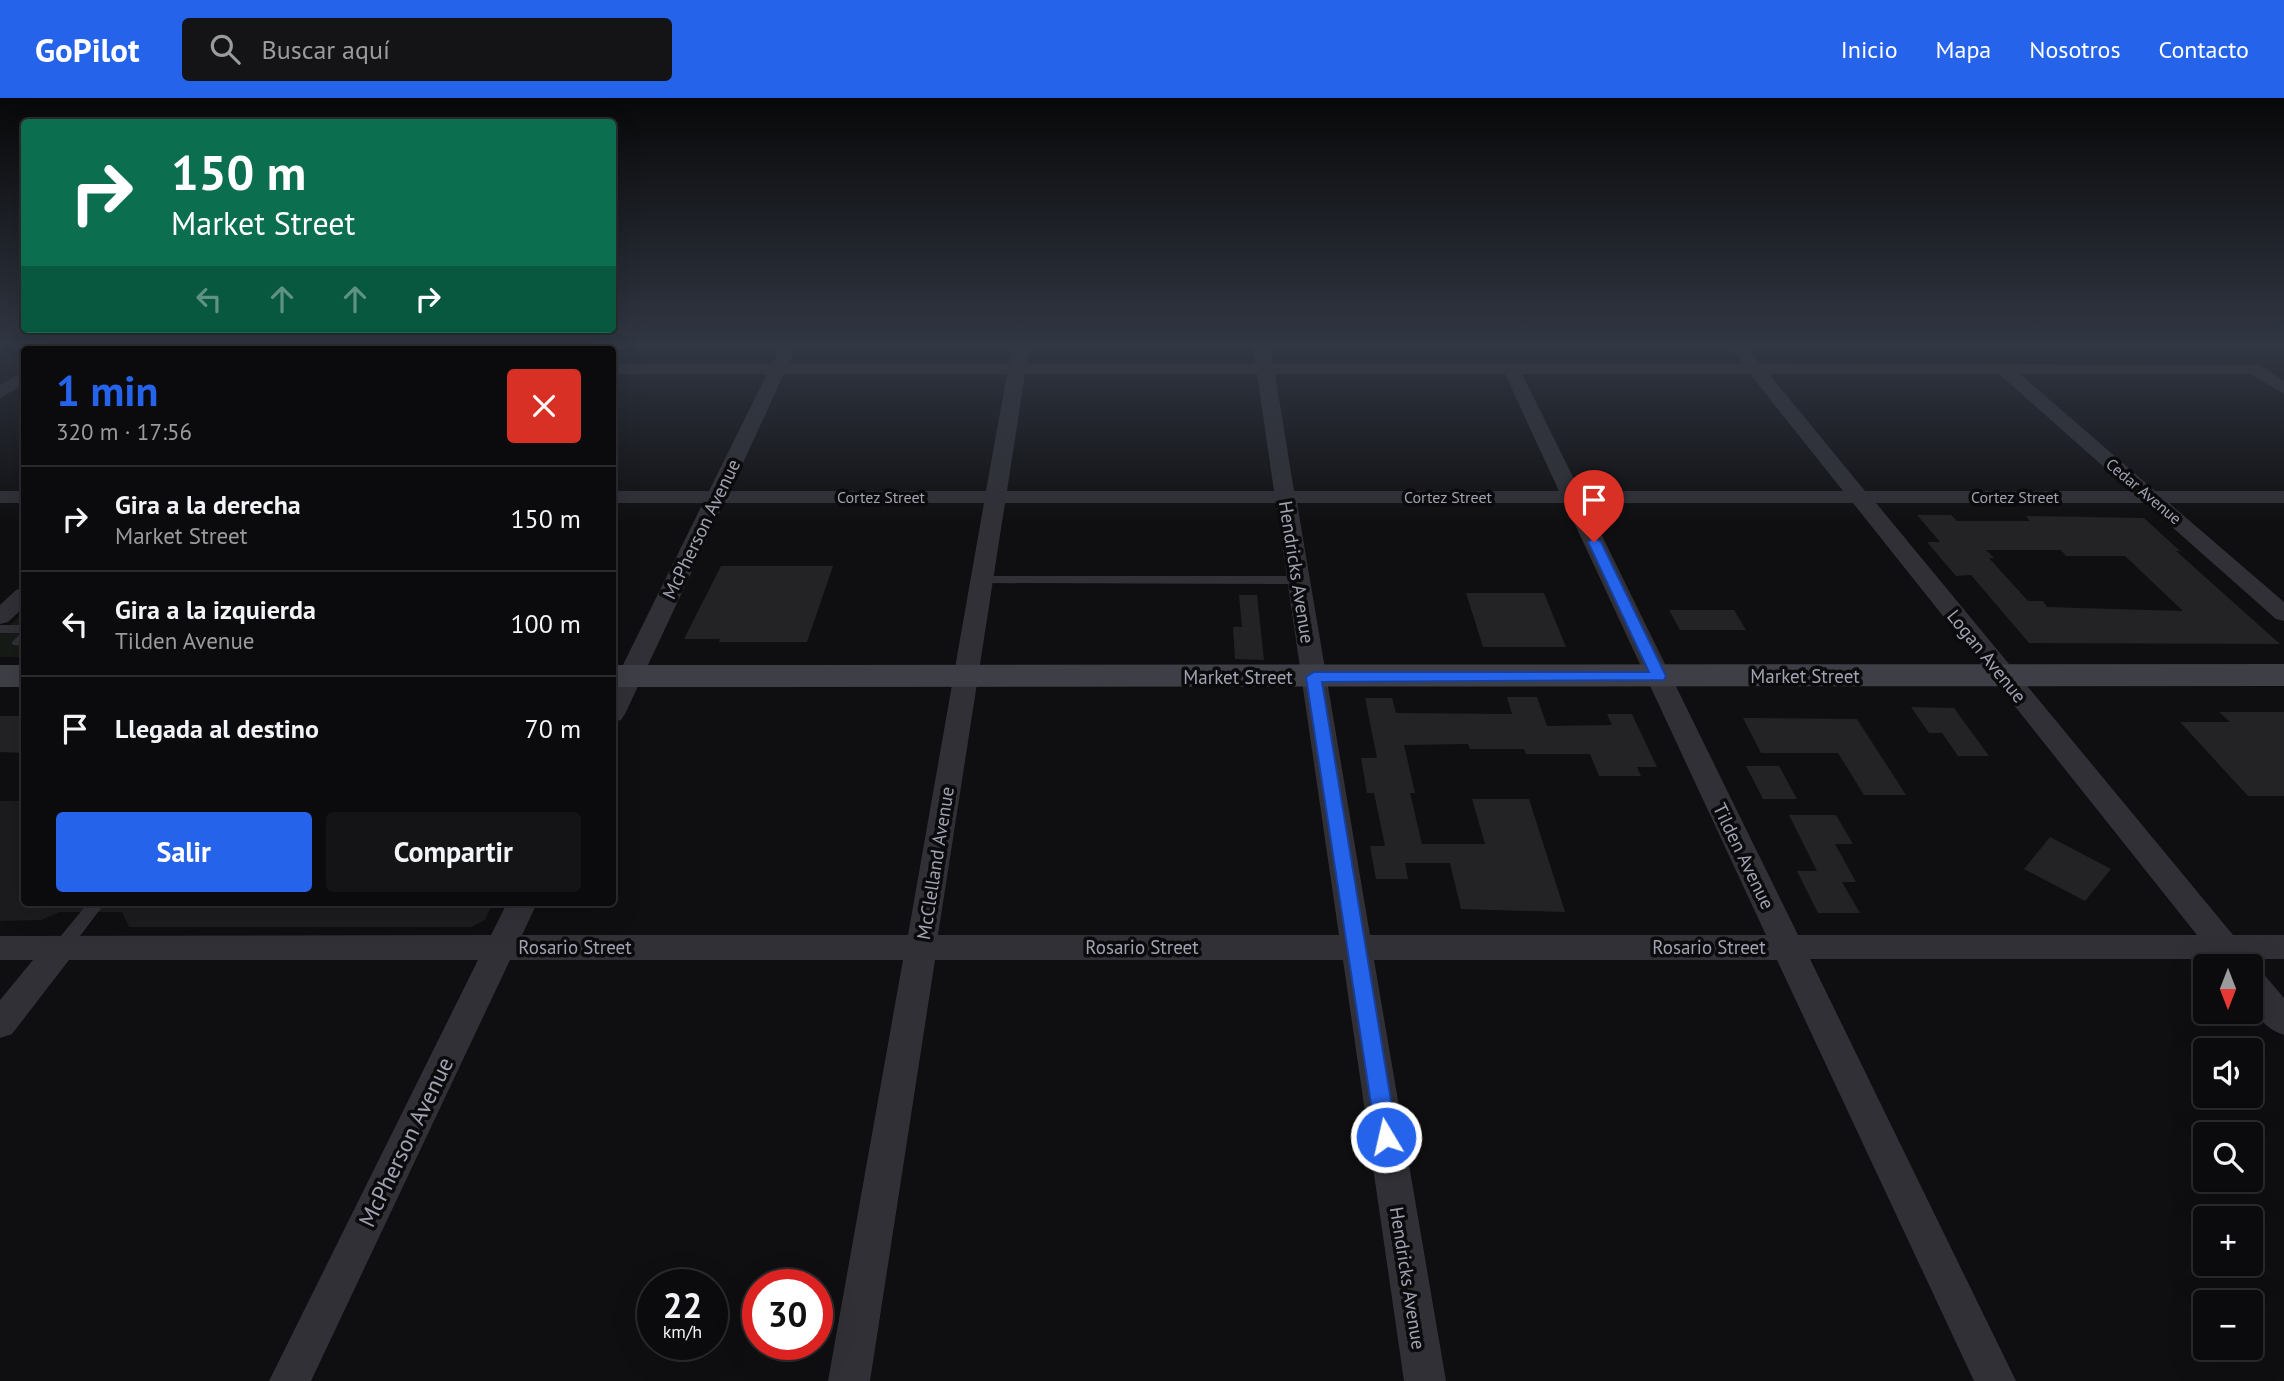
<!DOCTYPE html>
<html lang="es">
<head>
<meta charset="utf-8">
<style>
  :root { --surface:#0b0b0d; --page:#141416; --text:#f1f3f6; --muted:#9a9b9d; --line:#2b2b2e; --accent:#2563eb }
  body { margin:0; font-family:"PT Sans",sans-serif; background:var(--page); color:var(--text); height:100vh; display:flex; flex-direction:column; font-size:26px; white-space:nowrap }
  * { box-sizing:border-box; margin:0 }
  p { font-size:23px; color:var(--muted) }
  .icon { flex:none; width:38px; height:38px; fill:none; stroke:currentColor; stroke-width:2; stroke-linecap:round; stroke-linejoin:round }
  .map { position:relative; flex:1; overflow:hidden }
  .panel { position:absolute; left:21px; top:248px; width:595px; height:560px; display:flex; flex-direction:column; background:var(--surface); border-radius:7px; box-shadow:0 7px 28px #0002,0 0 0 2px var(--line) }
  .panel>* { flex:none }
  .hud { position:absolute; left:21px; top:21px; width:595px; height:214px; border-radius:7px; box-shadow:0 7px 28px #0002,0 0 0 2px var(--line); background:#0b6e4f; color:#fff; overflow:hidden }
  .needle { width:46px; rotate:180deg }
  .controls { position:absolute; left:2193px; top:856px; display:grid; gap:14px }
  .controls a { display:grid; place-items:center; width:70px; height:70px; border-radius:7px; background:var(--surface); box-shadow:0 7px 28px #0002,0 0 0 2px var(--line); font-size:35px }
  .speed { position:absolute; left:637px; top:1171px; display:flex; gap:14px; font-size:35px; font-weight:700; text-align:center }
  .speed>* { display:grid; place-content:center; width:91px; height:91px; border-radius:50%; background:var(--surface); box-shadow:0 7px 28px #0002,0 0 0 2px var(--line); line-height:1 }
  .speed small { font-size:18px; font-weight:400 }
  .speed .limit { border:10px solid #d22; background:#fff; color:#111 }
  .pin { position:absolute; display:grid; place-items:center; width:60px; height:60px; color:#fff; margin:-72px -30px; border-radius:50% 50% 50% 0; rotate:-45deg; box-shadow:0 0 7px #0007 }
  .pin .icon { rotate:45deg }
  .me { position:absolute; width:77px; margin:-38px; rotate:351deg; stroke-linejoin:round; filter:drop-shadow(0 0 5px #0008) }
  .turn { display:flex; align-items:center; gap:24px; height:147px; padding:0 35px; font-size:32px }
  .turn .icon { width:91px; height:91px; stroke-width:2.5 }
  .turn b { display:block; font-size:49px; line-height:60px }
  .lanes { display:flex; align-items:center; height:66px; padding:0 35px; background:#0003; justify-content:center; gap:35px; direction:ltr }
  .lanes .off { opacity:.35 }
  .round { display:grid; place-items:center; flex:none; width:74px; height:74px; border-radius:7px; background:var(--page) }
  .overview { display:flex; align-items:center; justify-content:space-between; height:119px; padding:0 35px }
  h1 { font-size:42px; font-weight:700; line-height:52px; color:var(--accent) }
  .primary-button { display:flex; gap:14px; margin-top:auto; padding:14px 35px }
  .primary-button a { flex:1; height:80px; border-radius:7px; background:var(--accent); color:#fff; font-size:28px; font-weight:700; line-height:80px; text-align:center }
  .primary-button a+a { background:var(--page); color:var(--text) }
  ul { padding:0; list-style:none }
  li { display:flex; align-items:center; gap:21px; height:105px; padding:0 35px; border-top:2px solid var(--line) }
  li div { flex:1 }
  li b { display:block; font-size:26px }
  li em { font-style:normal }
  header { display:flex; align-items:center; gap:42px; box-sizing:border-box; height:98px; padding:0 35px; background:var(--accent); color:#fff }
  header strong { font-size:33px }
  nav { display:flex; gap:38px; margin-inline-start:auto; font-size:24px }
  .search { width:490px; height:63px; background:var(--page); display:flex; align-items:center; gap:18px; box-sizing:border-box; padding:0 24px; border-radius:7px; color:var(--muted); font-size:26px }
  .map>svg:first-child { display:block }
</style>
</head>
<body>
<header>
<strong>GoPilot</strong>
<div class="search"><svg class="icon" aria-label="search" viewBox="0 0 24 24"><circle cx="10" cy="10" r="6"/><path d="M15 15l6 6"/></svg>Buscar aquí</div>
<nav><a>Inicio</a><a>Mapa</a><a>Nosotros</a><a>Contacto</a></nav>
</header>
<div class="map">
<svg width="2284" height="1283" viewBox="0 0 2284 1283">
  <rect width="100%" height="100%" fill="#0f0f11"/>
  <!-- built -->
  <path fill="#1c1b1e" d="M 0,703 L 24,703 L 24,805 L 493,805 L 485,822 L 471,829 L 129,829 L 122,814 L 60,814 L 41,822 L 0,823 Z"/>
  <!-- green -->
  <path fill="#161b17" d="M 24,514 L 24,559 L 0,559 L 0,536 Z"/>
  <!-- building -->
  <path fill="#232225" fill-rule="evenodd" d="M 1917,417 L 1951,417 L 1957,423 L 2030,423 L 2026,418 L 2144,420 L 2180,453 L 2176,453 L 2280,546 L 2029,545 L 1971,477 L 1956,478 L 1927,444 L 1940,444 ZM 1986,452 L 2061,452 L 2066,458 L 2125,458 L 2183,513 L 2047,509 L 2043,503 L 2028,503 L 1989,460 L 1994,460 Z
    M 721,468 L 833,468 L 807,544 L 719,544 L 720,541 L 684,541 Z
    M 1466,495 L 1544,495 L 1566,549 L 1483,549 Z
    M 1239,497 L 1257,497 L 1264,562 L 1235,561 L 1233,529 L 1242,529 Z
    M 1669,512 L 1734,512 L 1746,532 L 1680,532 Z
    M 1507,599 L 1537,599 L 1547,628 L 1612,627 L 1607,616 L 1632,616 L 1657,669 L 1637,669 L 1641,678 L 1599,678 L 1590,656 L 1526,656 L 1524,651 L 1470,651 L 1468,646 L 1404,647 L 1415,695 L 1410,695 L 1422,746 L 1485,746 L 1472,701 L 1529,701 L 1565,814 L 1461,811 L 1450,765 L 1405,765 L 1408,781 L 1376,781 L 1370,748 L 1385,748 L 1374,695 L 1367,695 L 1361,660 L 1377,660 L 1365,600 L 1392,600 L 1396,615 L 1512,616 Z
    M 1911,609 L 1954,610 L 1989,658 L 1958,658 L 1942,635 L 1929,635 Z
    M 2219,614 L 2284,614 L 2284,698 L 2248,698 L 2180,624 L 2230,624 Z
    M 0,618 L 24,618 L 24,655 L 0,654 Z
    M 1743,620 L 1857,621 L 1906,697 L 1864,697 L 1838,655 L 1761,655 Z
    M 1746,668 L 1779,668 L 1797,701 L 1763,701 Z
    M 1789,717 L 1836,717 L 1853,746 L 1835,746 L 1856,784 L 1842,784 L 1860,815 L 1818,815 L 1797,773 L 1817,773 Z
    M 2050,739 L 2111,771 L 2085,803 L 2024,771 Z"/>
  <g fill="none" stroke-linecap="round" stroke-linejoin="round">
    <!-- lane -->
    <path fill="#303036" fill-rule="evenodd" d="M 981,478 L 1298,478 L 1304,482 L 1298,486 L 977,485 L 975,482 L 977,479 Z
      M 0,527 L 24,527 L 24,548 L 13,547 L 12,544 L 21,535 L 0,535 Z
      M 88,805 L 105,805 L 67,855 L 61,857 L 55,855 L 53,850 L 55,845 Z"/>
    <!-- street -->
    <path fill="#303036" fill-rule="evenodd" d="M 59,246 L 78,246 L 73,252 L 53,252 Z
      M 298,246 L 316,246 L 312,252 L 293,252 Z
      M 538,246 L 555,246 L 551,252 L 533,252 Z
      M 781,246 L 798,246 L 789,266 L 1009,266 L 1012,246 L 1030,246 L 1027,266 L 1255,266 L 1252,246 L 1270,246 L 1273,266 L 1742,266 L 1727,246 L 1744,246 L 1760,266 L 2260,267 L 2284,283 L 2284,296 L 2250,276 L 2020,276 L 2155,393 L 2284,393 L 2284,405 L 2169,405 L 2284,504 L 2284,523 L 2276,521 L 2145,405 L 1876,405 L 2233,837 L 2284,837 L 2284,861 L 2252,861 L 2254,871 L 2261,873 L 2284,900 L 2284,937 C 2250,925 2250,898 2250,868 L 2222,868 L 2216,861 L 1810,861 L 2016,1283 L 1974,1283 L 1777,862 L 1374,862 L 1446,1283 L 1404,1283 L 1343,862 L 935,862 L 870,1283 L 828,1283 L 903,862 L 510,862 L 311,1283 L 269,1283 L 478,862 L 69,862 L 12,936 L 0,940 L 0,902 L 33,862 L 0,862 L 0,838 L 491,837 L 507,805 L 537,805 L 522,837 L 908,837 L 984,405 L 724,405 L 625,616 L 621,622 L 612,624 L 612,589 L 703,405 L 612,405 L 612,393 L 709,393 L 767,276 L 612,276 L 612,266 L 772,266 ZM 784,276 L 1007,276 L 986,393 L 730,393 ZM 1025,276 L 1257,276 L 1274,393 L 1007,393 ZM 1275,276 L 1505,276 L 1559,393 L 1294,393 ZM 1522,276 L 1750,276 L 1843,393 L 1580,393 ZM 1769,276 L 1999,276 L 2131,393 L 1865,393 ZM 1005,405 L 1276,405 L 1339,837 L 938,837 ZM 1297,405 L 1565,405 L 1766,837 L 1370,837 ZM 1586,405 L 1853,405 L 2197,837 L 1798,837 Z
      M 24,273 L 24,286 L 0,300 L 0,287 Z
      M 0,393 L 24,393 L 24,405 L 0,405 Z
      M 24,490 L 24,509 L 8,524 L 0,526 L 0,507 L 16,492 Z"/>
    <!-- secondary -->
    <path fill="#3e3f46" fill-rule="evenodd" d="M 2284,566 L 2284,588 L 612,589 L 612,567 Z
      M 0,567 L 24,567 L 24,589 L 0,589 Z"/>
  </g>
  <!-- sky -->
  <linearGradient id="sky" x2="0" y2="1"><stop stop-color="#080809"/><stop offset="0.58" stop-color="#313743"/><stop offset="1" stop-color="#313743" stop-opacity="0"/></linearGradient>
  <rect width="2284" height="426" fill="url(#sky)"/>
  <!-- route -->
  <path fill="#2563eb" stroke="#184099" stroke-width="2" d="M 1594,440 L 1601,444 L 1666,578 L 1664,582 L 1322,584 L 1397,1039 L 1394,1046 L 1386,1049 L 1379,1046 L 1376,1039 L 1306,579 L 1314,574 L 1649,574 L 1588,444 Z"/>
  <g text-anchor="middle" stroke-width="7" stroke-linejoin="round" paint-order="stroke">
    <!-- far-street labels -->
    <g font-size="16" fill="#a0a3b2" stroke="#0b0a0c">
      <text transform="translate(2144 393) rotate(40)" y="6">Cedar Avenue</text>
      <text x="881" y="405">Cortez Street</text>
      <text x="1448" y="405">Cortez Street</text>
      <text x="2015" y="405">Cortez Street</text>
    </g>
    <!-- street labels -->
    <g font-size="19" fill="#a0a3b2" stroke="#0b0a0c">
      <text transform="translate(701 431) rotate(-64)" y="7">McPherson Avenue</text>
      <text transform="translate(1297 474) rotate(81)" y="7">Hendricks Avenue</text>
      <text transform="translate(1987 558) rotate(51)" y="7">Logan Avenue</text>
      <text x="1805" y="585">Market Street</text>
      <text x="1238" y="586">Market Street</text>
      <text transform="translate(1744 758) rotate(64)" y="7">Tilden Avenue</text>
      <text transform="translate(935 765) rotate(-81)" y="7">McClelland Avenue</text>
      <text x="575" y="856">Rosario Street</text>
      <text x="1142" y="856">Rosario Street</text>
      <text x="1709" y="856">Rosario Street</text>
      <text transform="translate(1408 1180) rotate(81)" y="7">Hendricks Avenue</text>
    </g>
    <!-- near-street labels -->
    <g font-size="23" fill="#a0a3b2" stroke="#0b0a0c">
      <text transform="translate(406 1044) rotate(-64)" y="8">McPherson Avenue</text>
    </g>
  </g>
</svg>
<div class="controls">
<a><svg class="needle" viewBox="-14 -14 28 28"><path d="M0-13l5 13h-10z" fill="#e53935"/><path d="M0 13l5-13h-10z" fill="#9a9b9d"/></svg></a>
<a><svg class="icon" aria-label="sound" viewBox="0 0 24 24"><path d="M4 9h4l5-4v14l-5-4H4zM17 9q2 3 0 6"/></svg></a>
<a><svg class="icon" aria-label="search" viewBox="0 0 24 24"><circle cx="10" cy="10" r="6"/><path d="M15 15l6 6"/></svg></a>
<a>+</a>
<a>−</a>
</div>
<div class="speed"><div>22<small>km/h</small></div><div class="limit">30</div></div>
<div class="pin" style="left:1594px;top:444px;background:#d93025"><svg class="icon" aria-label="arrive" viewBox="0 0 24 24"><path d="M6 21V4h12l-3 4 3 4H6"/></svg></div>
<svg class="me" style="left:1386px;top:1039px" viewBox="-20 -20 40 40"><circle r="17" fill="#2563eb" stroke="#fff" stroke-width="3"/><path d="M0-11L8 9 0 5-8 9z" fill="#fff"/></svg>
<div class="hud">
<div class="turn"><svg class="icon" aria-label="right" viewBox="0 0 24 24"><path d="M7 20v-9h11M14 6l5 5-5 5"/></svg><div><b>150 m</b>Market Street</div></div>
<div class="lanes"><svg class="icon off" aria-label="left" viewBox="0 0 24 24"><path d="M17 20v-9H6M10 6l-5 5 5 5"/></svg><svg class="icon off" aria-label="ahead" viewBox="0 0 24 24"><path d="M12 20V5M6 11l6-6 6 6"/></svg><svg class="icon off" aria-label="ahead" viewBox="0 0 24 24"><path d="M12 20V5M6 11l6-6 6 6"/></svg><svg class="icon" aria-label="right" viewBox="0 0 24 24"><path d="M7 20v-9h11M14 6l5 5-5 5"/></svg></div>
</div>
<section class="panel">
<div class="overview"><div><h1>1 min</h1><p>320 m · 17:56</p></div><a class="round" style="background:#d93025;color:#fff"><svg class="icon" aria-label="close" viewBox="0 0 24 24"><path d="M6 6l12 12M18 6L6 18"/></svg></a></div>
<ul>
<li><svg class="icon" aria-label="right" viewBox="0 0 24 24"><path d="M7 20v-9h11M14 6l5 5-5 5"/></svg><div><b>Gira a la derecha</b><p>Market Street</p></div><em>150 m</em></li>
<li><svg class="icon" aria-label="left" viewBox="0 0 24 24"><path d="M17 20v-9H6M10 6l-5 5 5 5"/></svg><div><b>Gira a la izquierda</b><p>Tilden Avenue</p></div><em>100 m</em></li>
<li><svg class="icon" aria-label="arrive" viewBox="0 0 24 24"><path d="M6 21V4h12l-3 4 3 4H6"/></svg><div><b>Llegada al destino</b></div><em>70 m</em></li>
</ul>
<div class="primary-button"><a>Salir</a><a>Compartir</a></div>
</section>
</div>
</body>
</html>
